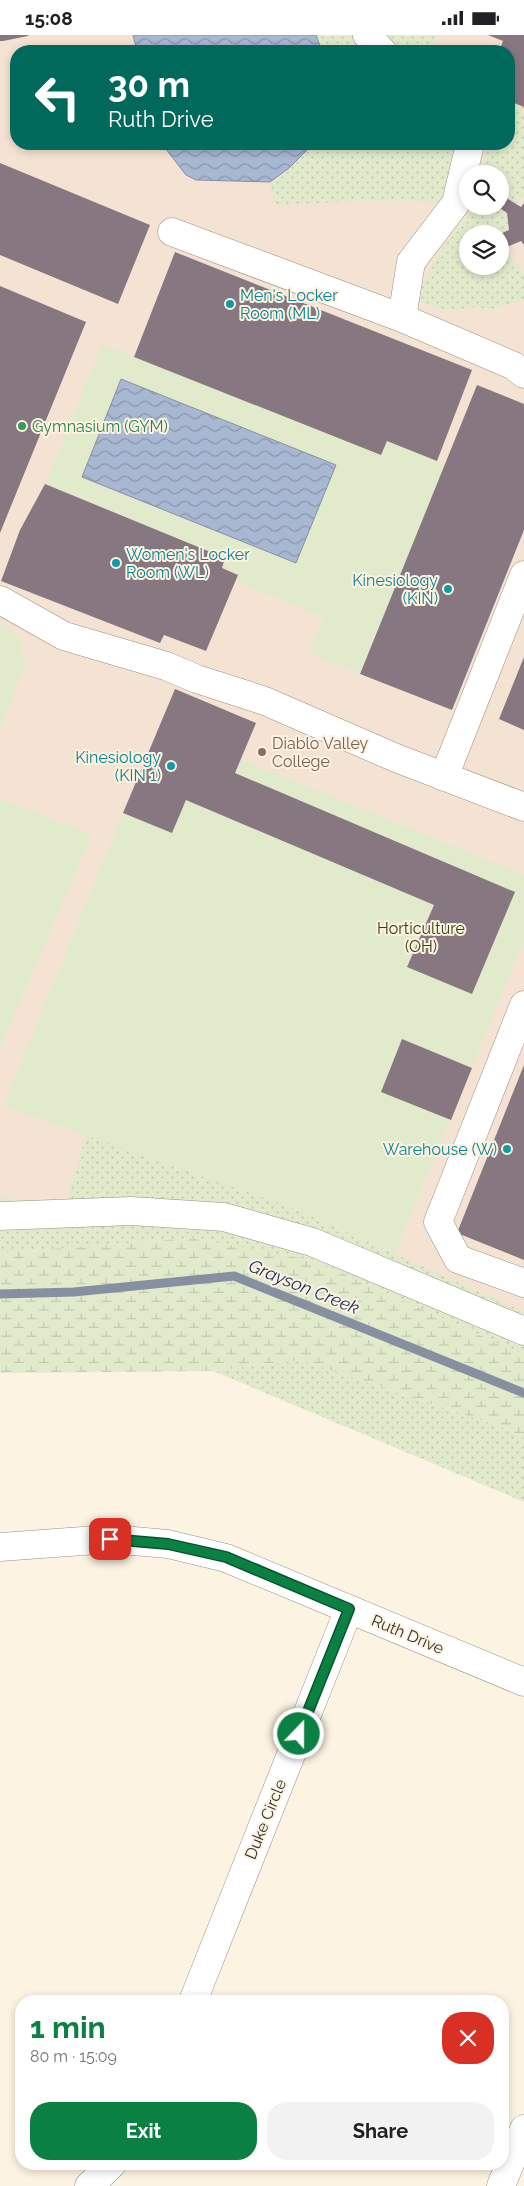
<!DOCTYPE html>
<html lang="en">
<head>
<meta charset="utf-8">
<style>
  :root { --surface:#fff; --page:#f2f2f2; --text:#202124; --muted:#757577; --accent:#0b8043 }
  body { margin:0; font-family:Raleway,sans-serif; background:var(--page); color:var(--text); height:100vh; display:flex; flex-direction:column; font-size:19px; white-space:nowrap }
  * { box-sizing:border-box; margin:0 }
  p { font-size:16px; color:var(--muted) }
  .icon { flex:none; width:28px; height:28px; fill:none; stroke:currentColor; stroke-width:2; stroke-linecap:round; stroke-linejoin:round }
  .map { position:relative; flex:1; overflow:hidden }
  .drawer { position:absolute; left:15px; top:1960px; width:494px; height:175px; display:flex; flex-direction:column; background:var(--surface); border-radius:20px; box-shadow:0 2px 8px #0003 }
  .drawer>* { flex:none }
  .banner { position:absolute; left:10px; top:10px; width:505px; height:105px; border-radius:20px; box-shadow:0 2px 8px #0003; background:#00695c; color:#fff; overflow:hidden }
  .tools { position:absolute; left:459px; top:130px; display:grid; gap:10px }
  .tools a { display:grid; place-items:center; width:50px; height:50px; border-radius:50%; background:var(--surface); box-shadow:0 2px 8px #0003; font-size:25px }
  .pin { position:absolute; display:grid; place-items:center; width:42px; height:42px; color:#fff; margin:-21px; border-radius:10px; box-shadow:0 2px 8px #0006 }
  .me { position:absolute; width:55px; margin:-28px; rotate:22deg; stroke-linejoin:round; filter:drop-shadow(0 0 4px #0008) }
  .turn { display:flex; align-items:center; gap:18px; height:105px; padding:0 15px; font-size:22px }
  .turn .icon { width:65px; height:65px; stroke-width:2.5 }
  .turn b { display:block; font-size:35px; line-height:42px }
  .round { display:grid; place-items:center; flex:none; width:52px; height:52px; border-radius:20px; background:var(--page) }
  .head { display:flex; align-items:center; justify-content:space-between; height:85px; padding:0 15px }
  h1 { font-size:30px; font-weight:700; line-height:38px; color:var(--accent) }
  .primary-button { display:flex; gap:10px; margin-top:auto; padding:10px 15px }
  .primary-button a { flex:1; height:58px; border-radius:20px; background:var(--accent); color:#fff; font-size:20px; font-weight:700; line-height:58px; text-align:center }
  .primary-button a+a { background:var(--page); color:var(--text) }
  .status { display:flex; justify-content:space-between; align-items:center; height:35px; padding:0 25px; background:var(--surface); direction:ltr }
  .status svg { height:14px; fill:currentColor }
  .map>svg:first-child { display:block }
</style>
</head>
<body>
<div class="status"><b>15:08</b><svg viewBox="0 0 49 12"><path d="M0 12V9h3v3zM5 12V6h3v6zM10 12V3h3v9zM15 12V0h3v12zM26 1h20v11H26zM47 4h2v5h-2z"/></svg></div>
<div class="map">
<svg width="524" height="2151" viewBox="0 0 524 2151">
  <defs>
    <pattern id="grass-dots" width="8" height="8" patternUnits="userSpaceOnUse" patternTransform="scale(1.25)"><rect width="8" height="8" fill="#e1ebcc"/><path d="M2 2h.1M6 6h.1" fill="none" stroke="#c2caaf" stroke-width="1.8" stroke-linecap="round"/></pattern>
    <pattern id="wetland-marsh" width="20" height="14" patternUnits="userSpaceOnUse" patternTransform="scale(1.25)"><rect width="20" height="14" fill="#e1ebcc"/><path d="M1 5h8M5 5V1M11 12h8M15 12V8" fill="none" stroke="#c2caaf"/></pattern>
    <pattern id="water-waves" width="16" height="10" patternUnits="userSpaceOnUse" patternTransform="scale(1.25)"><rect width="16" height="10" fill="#a8b8d3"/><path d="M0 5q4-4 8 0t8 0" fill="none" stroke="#8a96ab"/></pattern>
  </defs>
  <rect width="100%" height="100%" fill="#fdf3e2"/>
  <!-- education -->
  <path fill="#f4e3d3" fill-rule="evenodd" d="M 0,0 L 524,0 L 524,1320 L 316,1226 L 190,1203 L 0,1218 ZM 16,16 L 509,16 L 509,109 L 16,109 ZM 468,139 L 500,139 L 500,171 L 468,171 ZM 468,199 L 500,199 L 500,231 L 468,231 Z"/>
  <!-- grass -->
  <path fill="url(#grass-dots)" d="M 316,0 L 437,0 L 437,1 L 432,16 L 322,16 Z
    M 509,66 L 524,72 L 524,160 L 516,169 L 505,162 L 501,173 L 507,178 L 509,195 L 500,199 L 468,199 L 468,231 L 500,231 L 500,215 L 504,213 L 524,239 L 524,265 L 491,274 L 476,272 L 443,276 L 416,263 L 441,215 L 470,177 L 472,171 L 500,171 L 500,139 L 481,139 L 489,109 L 509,109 Z
    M 313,109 L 470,109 L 456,168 L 387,165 L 275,170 L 270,147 L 289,133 Z
    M 86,1100 L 293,1173 L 524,1277 L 524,1320 L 316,1226 L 190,1203 L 0,1218 L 0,1163 L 67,1168 Z
    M 300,1325 L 508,1394 L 524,1403 L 524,1467 L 213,1336 Z"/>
  <!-- wetland -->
  <path fill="url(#wetland-marsh)" d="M 190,1203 L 316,1226 L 524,1320 L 524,1403 L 508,1394 L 300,1325 L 213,1336 L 0,1338 L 0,1218 Z"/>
  <!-- green -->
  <path fill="#e1ebcc" d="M 102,309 L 381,420 L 387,406 L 437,426 L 444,432 L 360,639 L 309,618 L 323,582 L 235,546 L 238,539 L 222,533 L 225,523 L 45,449 Z
    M 0,588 L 18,600 L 25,630 L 0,695 Z
    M 203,724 L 235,738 L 241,724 L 524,840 L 524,906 L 395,1218 L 293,1173 L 3,1071 L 123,778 Z
    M 0,763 L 92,800 L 0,1013 Z"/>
  <!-- water -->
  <path fill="url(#water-waves)" stroke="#8690a1" d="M 133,0 L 316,0 L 322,16 L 137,16 Z
    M 162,109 L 313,109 L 289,133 L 270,147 L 196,145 L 186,140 Z
    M 121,344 L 336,430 L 296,528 L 82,442 Z"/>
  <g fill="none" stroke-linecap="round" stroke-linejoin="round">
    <!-- stream -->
    <path stroke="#8690a1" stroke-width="9" d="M 0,1259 L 74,1257 L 234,1241 L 524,1358"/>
  </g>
  <!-- building -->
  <path fill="#877781" d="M 0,0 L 28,0 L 28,1 L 3,6 L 0,6 Z
    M 488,0 L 524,0 L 524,72 L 509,66 L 509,16 L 499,16 L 503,6 Z
    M 0,128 L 150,190 L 118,269 L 0,220 Z
    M 505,162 L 521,172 L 524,168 L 524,210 L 521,206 L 500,215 L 500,199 L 509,195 L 507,178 L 500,173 Z
    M 175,217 L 472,335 L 437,426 L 387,406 L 381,420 L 134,322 Z
    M 0,251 L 86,287 L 0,498 Z
    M 477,350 L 524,369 L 524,495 L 452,675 L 360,639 Z
    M 45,449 L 225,523 L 222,533 L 238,540 L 206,616 L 164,600 L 160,608 L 1,546 L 20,495 Z
    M 524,622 L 524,695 L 499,684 Z
    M 175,654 L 256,688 L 235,738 L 515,857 L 472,959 L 407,932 L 434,870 L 186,765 L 172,798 L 123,778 Z
    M 402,1004 L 472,1033 L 451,1085 L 381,1057 Z
    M 524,1030 L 524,1225 L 457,1198 Z"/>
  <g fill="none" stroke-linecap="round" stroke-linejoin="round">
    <defs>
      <path id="minor" d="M 367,0 L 382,16
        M 470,109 L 456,168 L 411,227 L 402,283 L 514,331 L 524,339
        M 172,197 L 402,283
        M 0,565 L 64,601 L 166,631 L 197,644 L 265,666 L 396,723 L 524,772
        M 444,742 L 524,540
        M 524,970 L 438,1187 L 458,1224 L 524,1248
        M 0,1181 L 131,1176 L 224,1182 L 312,1207 L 524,1296
        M 0,1512 L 110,1504 L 168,1509 L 226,1523 L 524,1647
        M 193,1966 L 349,1574
        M 89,2151 L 112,2129
        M 501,2151 L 524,2094"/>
    </defs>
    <!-- minor casing -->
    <use href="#minor" stroke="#999080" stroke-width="29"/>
    <!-- minor -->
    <use href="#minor" stroke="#fff" stroke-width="28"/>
  </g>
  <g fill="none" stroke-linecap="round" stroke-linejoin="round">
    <defs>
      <path id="route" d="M 110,1504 L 168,1509 L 226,1522 L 349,1574 L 299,1699"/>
    </defs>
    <!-- route casing -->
    <use href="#route" stroke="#07532c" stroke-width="12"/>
    <!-- route -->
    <use href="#route" stroke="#0b8043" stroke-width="9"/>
  </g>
  <!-- markers -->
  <g fill="#0f9aa8" stroke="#fdf3e2" stroke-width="2">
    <circle cx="230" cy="269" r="5"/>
    <circle cx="116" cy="528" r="5"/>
    <circle cx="448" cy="554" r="5"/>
    <circle cx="171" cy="731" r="5"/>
    <circle cx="507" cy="1114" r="5"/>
  </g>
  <circle fill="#2e9e5b" stroke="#fdf3e2" stroke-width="2" cx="22" cy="391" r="5"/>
  <circle fill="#8d6e63" stroke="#fdf3e2" stroke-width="2" cx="262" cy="717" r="5"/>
  <g text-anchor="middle" stroke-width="4" stroke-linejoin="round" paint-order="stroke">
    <!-- culture labels -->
    <g font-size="16" fill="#0d838f" stroke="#fdf3e2" text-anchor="end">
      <text x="240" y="266" text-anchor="start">Men's Locker<tspan x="240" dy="18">Room (ML)</tspan></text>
      <text x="126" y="525" text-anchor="start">Women's Locker<tspan x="126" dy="18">Room (WL)</tspan></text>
      <text x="438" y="551">Kinesiology<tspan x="438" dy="18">(KIN)</tspan></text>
      <text x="161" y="728">Kinesiology<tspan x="161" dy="18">(KIN 1)</tspan></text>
      <text x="497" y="1120">Warehouse (W)</text>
    </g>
    <!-- leisure labels -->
    <g font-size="16" fill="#27864d" stroke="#fdf3e2" text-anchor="start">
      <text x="32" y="397">Gymnasium (GYM)</text>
    </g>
    <!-- education labels -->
    <g font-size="16" fill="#785e54" stroke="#fdf3e2" text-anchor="start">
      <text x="272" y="714">Diablo Valley<tspan x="272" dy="18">College</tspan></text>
    </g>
    <!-- park labels -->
    <g font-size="16" fill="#35410f" stroke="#fdf3e2">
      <text x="421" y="899">Horticulture<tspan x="421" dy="18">(OH)</tspan></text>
    </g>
    <!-- street labels -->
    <g font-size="16" fill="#35322b" stroke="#fdf3e2">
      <text transform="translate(408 1599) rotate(23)" y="6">Ruth Drive</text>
      <text transform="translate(265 1784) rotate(-68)" y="6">Duke Circle</text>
    </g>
    <!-- water labels -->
    <g font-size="18" font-style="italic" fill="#1a3055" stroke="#fdf3e2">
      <text transform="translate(304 1252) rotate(22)" y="6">Grayson Creek</text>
    </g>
  </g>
</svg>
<div class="tools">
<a><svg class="icon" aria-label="search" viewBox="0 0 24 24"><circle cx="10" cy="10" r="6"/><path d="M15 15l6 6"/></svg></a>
<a><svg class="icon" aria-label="layers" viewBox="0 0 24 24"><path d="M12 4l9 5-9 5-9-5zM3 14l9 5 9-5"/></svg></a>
</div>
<div class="pin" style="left:110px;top:1504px;background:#d93025"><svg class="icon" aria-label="arrive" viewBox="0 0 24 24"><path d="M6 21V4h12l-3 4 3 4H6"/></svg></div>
<svg class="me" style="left:299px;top:1699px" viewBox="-20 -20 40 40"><circle r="17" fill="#0b8043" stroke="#fff" stroke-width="3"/><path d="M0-11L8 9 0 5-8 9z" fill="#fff"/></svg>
<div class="banner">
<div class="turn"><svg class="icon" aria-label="left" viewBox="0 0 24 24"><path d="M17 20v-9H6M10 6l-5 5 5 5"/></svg><div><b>30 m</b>Ruth Drive</div></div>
</div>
<section class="drawer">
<div class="head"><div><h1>1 min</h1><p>80 m · 15:09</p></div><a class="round" style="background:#d93025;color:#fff"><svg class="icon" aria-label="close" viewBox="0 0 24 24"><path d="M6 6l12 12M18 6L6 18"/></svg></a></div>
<div class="primary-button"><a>Exit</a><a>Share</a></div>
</section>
</div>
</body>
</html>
